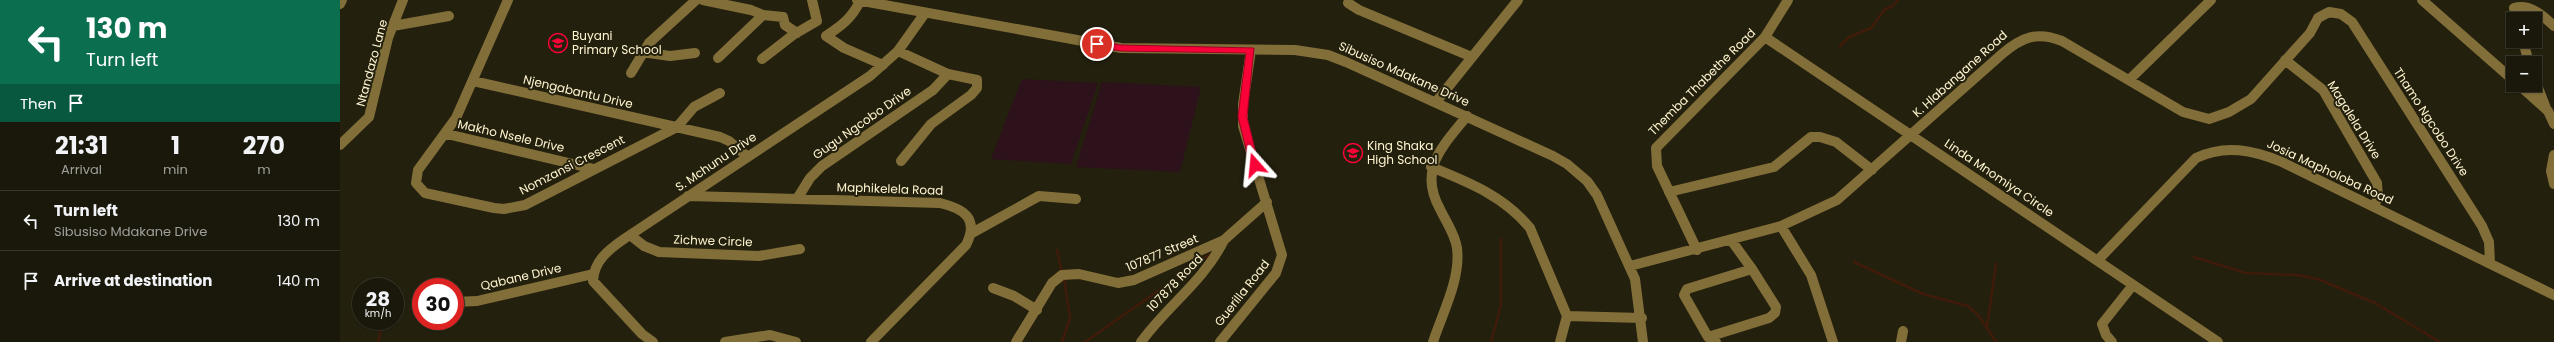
<!DOCTYPE html>
<html lang="en">
<head>
<meta charset="utf-8">
<style>
  :root { --surface:#1a180a; --page:#272518; --text:#f1f3f6; --muted:#9fa09c; --line:#38372b }
  body { margin:0; font-family:Poppins,sans-serif; background:var(--page); color:var(--text); height:100vh; display:flex; flex-direction:column; font-size:15px; white-space:nowrap }
  * { box-sizing:border-box; margin:0 }
  p { font-size:13px; color:var(--muted) }
  .icon { flex:none; width:22px; height:22px; fill:none; stroke:currentColor; stroke-width:2; stroke-linecap:round; stroke-linejoin:round }
  .map { position:relative; flex:1; overflow:hidden }
  .panel { display:flex; flex-direction:column; background:var(--surface); width:340px }
  .panel>* { flex:none }
  .banner { background:#0b6e4f; color:#fff; overflow:hidden }
  .fabs { position:absolute; left:2166px; top:12px; display:grid; gap:8px }
  .fabs a { display:grid; place-items:center; width:36px; height:36px; border-radius:0px; background:var(--surface); box-shadow:0 1px 3px #0004,0 0 0 1px var(--line); font-size:20px }
  .speed { position:absolute; left:12px; top:278px; display:flex; gap:8px; font-size:20px; font-weight:700; text-align:center }
  .speed>* { display:grid; place-content:center; width:52px; height:52px; border-radius:50%; background:var(--surface); box-shadow:0 1px 3px #0004,0 0 0 1px var(--line); line-height:1 }
  .speed small { font-size:10px; font-weight:400 }
  .speed .limit { border:6px solid #d22; background:#fff; color:#111 }
  .pin { position:absolute; display:grid; place-items:center; width:34px; height:34px; color:#fff; margin:-17px; border:2px solid #fff; border-radius:50%; box-shadow:0 1px 4px #0007 }
  .me { position:absolute; width:44px; margin:-22px; rotate:342deg; stroke-linejoin:round; filter:drop-shadow(0 0 3px #0008) }
  .turn { display:flex; align-items:center; gap:14px; height:84px; padding:0 20px; font-size:18px }
  .turn .icon { width:52px; height:52px; stroke-width:2.5 }
  .turn b { display:block; font-size:28px; line-height:34px }
  .then { display:flex; align-items:center; height:38px; padding:0 20px; background:#0003; gap:8px; font-size:15px }
  .eta { display:flex; justify-content:space-evenly; align-items:center; height:68px; text-align:center }
  .eta b { font-size:24px; font-weight:700; line-height:28px }
  ul { padding:0; list-style:none }
  li { display:flex; align-items:center; gap:12px; height:60px; padding:0 20px; border-top:1px solid var(--line) }
  li div { flex:1 }
  li b { display:block; font-size:15px }
  li em { font-style:normal }
  main { display:flex; flex:1; min-height:0 }
  .map>svg:first-child { display:block }
</style>
</head>
<body>
<main>
<section class="panel">
<div class="banner">
<div class="turn"><svg class="icon" aria-label="left" viewBox="0 0 24 24"><path d="M17 20v-9H6M10 6l-5 5 5 5"/></svg><div><b>130 m</b>Turn left</div></div>
<div class="then">Then<svg class="icon" aria-label="arrive" viewBox="0 0 24 24"><path d="M6 21V4h12l-3 4 3 4H6"/></svg></div>
</div>
<div class="eta">
<div><b>21:31</b><p>Arrival</p></div>
<div><b>1</b><p>min</p></div>
<div><b>270</b><p>m</p></div>
</div>
<ul>
<li><svg class="icon" aria-label="left" viewBox="0 0 24 24"><path d="M17 20v-9H6M10 6l-5 5 5 5"/></svg><div><b>Turn left</b><p>Sibusiso Mdakane Drive</p></div><em>130 m</em></li>
<li><svg class="icon" aria-label="arrive" viewBox="0 0 24 24"><path d="M6 21V4h12l-3 4 3 4H6"/></svg><div><b>Arrive at destination</b></div><em>140 m</em></li>
</ul>
</section>
<div class="map">
<svg width="2214" height="342" viewBox="0 0 2214 342">
  <rect width="100%" height="100%" fill="#23200e"/>
  <!-- green -->
  <path fill="#2d111b" d="M 682,79 L 758,83 L 731,164 L 651,159 Z
    M 762,82 L 861,87 L 840,172 L 736,167 Z"/>
  <g fill="none" stroke-linecap="round" stroke-linejoin="round">
    <!-- stream -->
    <path stroke="#401b0a" stroke-width="2.5" d="M 1500,46 L 1509,37 L 1531,28 L 1545,9 L 1553,6 L 1558,0
      M 717,250 L 722,273
      M 1854,257 L 1906,273 L 1957,275 L 1978,279 L 2035,303 L 2100,342
      M 1514,262 L 1583,294 L 1628,306 L 1639,316 L 1656,342
      M 19,292 L 21,294
      M 1647,327 L 1656,264
      M 38,342 L 43,321
      M 722,342 L 730,318 L 724,278
      M 745,342 L 872,253
      M 1151,342 L 1161,305 L 1161,239"/>
    <!-- minor -->
    <path stroke="#826e39" stroke-width="10" d="M 168,0 L 116,118 L 78,170 L 76,183 L 85,193 L 154,208 L 164,209 L 185,205 L 337,127 L 354,107 L 380,93
      M 363,0 L 411,10 L 423,15 L 378,58
      M 517,0 L 781,48 L 955,50 L 988,55 L 1006,62 L 1213,156 L 1227,164 L 1247,181 L 1257,195 L 1295,279 L 1303,342
      M 2082,0 L 2173,80
      M 520,1 C 512,18 501,26 486,36 L 504,48 L 543,65
      M 1008,3 L 1019,10 L 1132,57
      M 0,4 L 2,0
      M 423,15 L 443,17 L 445,25 L 457,33
      M 2177,19 L 2174,8 C 2190,3 2203,16 2214,26
      M 53,26 L 109,16
      M 1425,37 L 1878,342
      M 2183,41 L 2189,63
      M 302,52 L 330,56 L 355,53
      M 422,59 L 453,35 L 477,21 L 472,0
      M 1945,60 L 1983,90 L 2037,183 L 2038,197 L 2034,207
      M 291,73 L 309,43 L 356,0
      M 1789,80 L 1871,0
      M 2195,80 L 2206,108
      M 133,81 L 380,137 L 389,141 L 408,157
      M 2179,85 L 2208,111 L 2214,124
      M 1096,102 L 1178,0
      M 107,134 L 254,169
      M 0,145 L 29,117 L 48,38 L 63,0
      M 2214,155 L 2211,171 L 2214,184
      M 561,161 L 591,124 L 631,95 L 637,88 L 637,80 L 608,74
      M 1091,167 C 1128,182 1164,196 1190,228 L 1227,316 L 1220,342
      M 1329,192 L 1434,167 L 1471,137 L 1480,137 L 1496,142 L 1532,170
      M 348,196 L 600,203 C 625,209 639,219 626,245 L 531,342
      M 457,199 L 470,178 L 482,166 L 593,90 L 608,74 L 558,51
      M 1441,226 L 1471,275 L 1493,342
      M 632,233 L 699,196 L 736,199
      M 290,235 L 304,246 L 319,252 L 419,256 L 460,249
      M 1357,250 L 1317,166 L 1316,148 L 1425,37 L 1448,0
      M 1758,260 L 1856,158 C 1885,144 1913,150 1942,162 L 2214,295
      M 1290,266 L 1441,226 L 1497,200 L 1662,54 C 1682,37 1697,31 1722,41 L 1843,112 L 1869,119 L 1889,112 L 1911,99 L 1970,33 L 1978,18 L 1989,12 L 2001,14 L 2012,22 L 2142,226 L 2149,242 L 2150,263
      M 653,288 L 674,296 L 697,310
      M 115,302 L 137,301 L 253,274
      M 1227,316 L 1302,318
      M 1368,337 L 1429,318 L 1435,313 L 1436,307 L 1412,269
      M 313,342 L 302,334 L 253,281 C 254,261 268,250 284,239 L 530,76 L 558,51 L 585,13
      M 385,342 L 430,335 L 456,342
      M 676,342 L 712,283 L 722,275 L 739,274 L 778,283 L 794,280 L 884,240 L 927,202
      M 801,342 C 827,306 864,281 884,240
      M 880,342 L 936,273 L 942,255 L 903,126 L 903,104 L 911,50
      M 1093,342 C 1102,314 1121,279 1117,248 C 1115,234 1106,222 1100,209 C 1078,169 1102,147 1127,116
      M 1376,342 L 1368,337 L 1344,295 L 1347,289 L 1412,269 L 1391,240
      M 1561,342 L 1563,331
      M 1772,342 L 1766,335 L 1762,324 L 1793,285"/>
  </g>
  <!-- route -->
  <path fill="#f90237" stroke="#a20124" d="M 757,41 L 781,45 L 914,48 L 907,117 L 919,165 L 918,167 L 912,167 L 910,165 L 898,117 L 906,53 L 781,51 L 754,47 L 754,42 Z"/>
  <!-- icons -->
  <defs>
    <symbol id="school-ring" viewBox="-11 -11 22 22"><circle r="9.5" fill="#23200e" stroke="#f90237" stroke-width="1.5"/><path d="M0-5L7-2L0 1L-7-2ZM-4 1L0 2.5L4 1V4Q0 6-4 4Z" fill="#f90237"/></symbol>
  </defs>
  <g fill-rule="evenodd">
    <use href="#school-ring" x="207" y="32" width="22" height="22"/>
    <use href="#school-ring" x="1002" y="142" width="22" height="22"/>
  </g>
  <g text-anchor="middle" stroke-width="4" stroke-linejoin="round" paint-order="stroke">
    <!-- poi labels -->
    <g font-size="12" fill="#fff5d0" stroke="#23200e" text-anchor="start">
      <text x="232" y="40">Buyani<tspan x="232" dy="14">Primary School</tspan></text>
      <text x="1027" y="150">King Shaka<tspan x="1027" dy="14">High School</tspan></text>
    </g>
    <!-- street labels -->
    <g font-size="12" fill="#fff5d0" stroke="#23200e">
      <text transform="translate(32 63) rotate(-75)" y="4">Ntandazo Lane</text>
      <text transform="translate(1064 74) rotate(24)" y="4">Sibusiso Mdakane Drive</text>
      <text transform="translate(1620 74) rotate(-42)" y="4">K. Hlabangane Road</text>
      <text transform="translate(1362 82) rotate(-45)" y="4">Themba Thabethe Road</text>
      <text transform="translate(238 92) rotate(13)" y="4">Njengabantu Drive</text>
      <text transform="translate(2014 120) rotate(58)" y="4">Magalela Drive</text>
      <text transform="translate(2091 122) rotate(57)" y="4">Thamo Ngcobo Drive</text>
      <text transform="translate(522 123) rotate(-35)" y="4">Gugu Ngcobo Drive</text>
      <text transform="translate(171 136) rotate(13)" y="4">Makho Nsele Drive</text>
      <text transform="translate(376 162) rotate(-34)" y="4">S. Mchunu Drive</text>
      <text transform="translate(232 165) rotate(-27)" y="4">Nomzansi Crescent</text>
      <text transform="translate(1990 172) rotate(25)" y="4">Josia Mapholoba Road</text>
      <text transform="translate(1659 178) rotate(34)" y="4">Linda Mnomiya Circle</text>
      <text transform="translate(550 189) rotate(2)" y="4">Maphikelela Road</text>
      <text transform="translate(373 241) rotate(2)" y="4">Zichwe Circle</text>
      <text transform="translate(822 253) rotate(-23)" y="4">107877 Street</text>
      <text transform="translate(181 277) rotate(-13)" y="4">Qabane Drive</text>
      <text transform="translate(835 283) rotate(-46)" y="4">107878 Road</text>
      <text transform="translate(902 293) rotate(-52)" y="4">Guerilla Road</text>
    </g>
  </g>
</svg>
<div class="fabs">
<a>+</a>
<a>−</a>
</div>
<div class="speed"><div>28<small>km/h</small></div><div class="limit">30</div></div>
<div class="pin" style="left:757px;top:44px;background:#d93025"><svg class="icon" aria-label="arrive" viewBox="0 0 24 24"><path d="M6 21V4h12l-3 4 3 4H6"/></svg></div>
<svg class="me" style="left:915px;top:165px" viewBox="-20 -20 40 40"><path d="M0-17L14 15 0 8-14 15z" fill="#f90237" stroke="#fff" stroke-width="4"/></svg>
</div>
</main>
</body>
</html>
